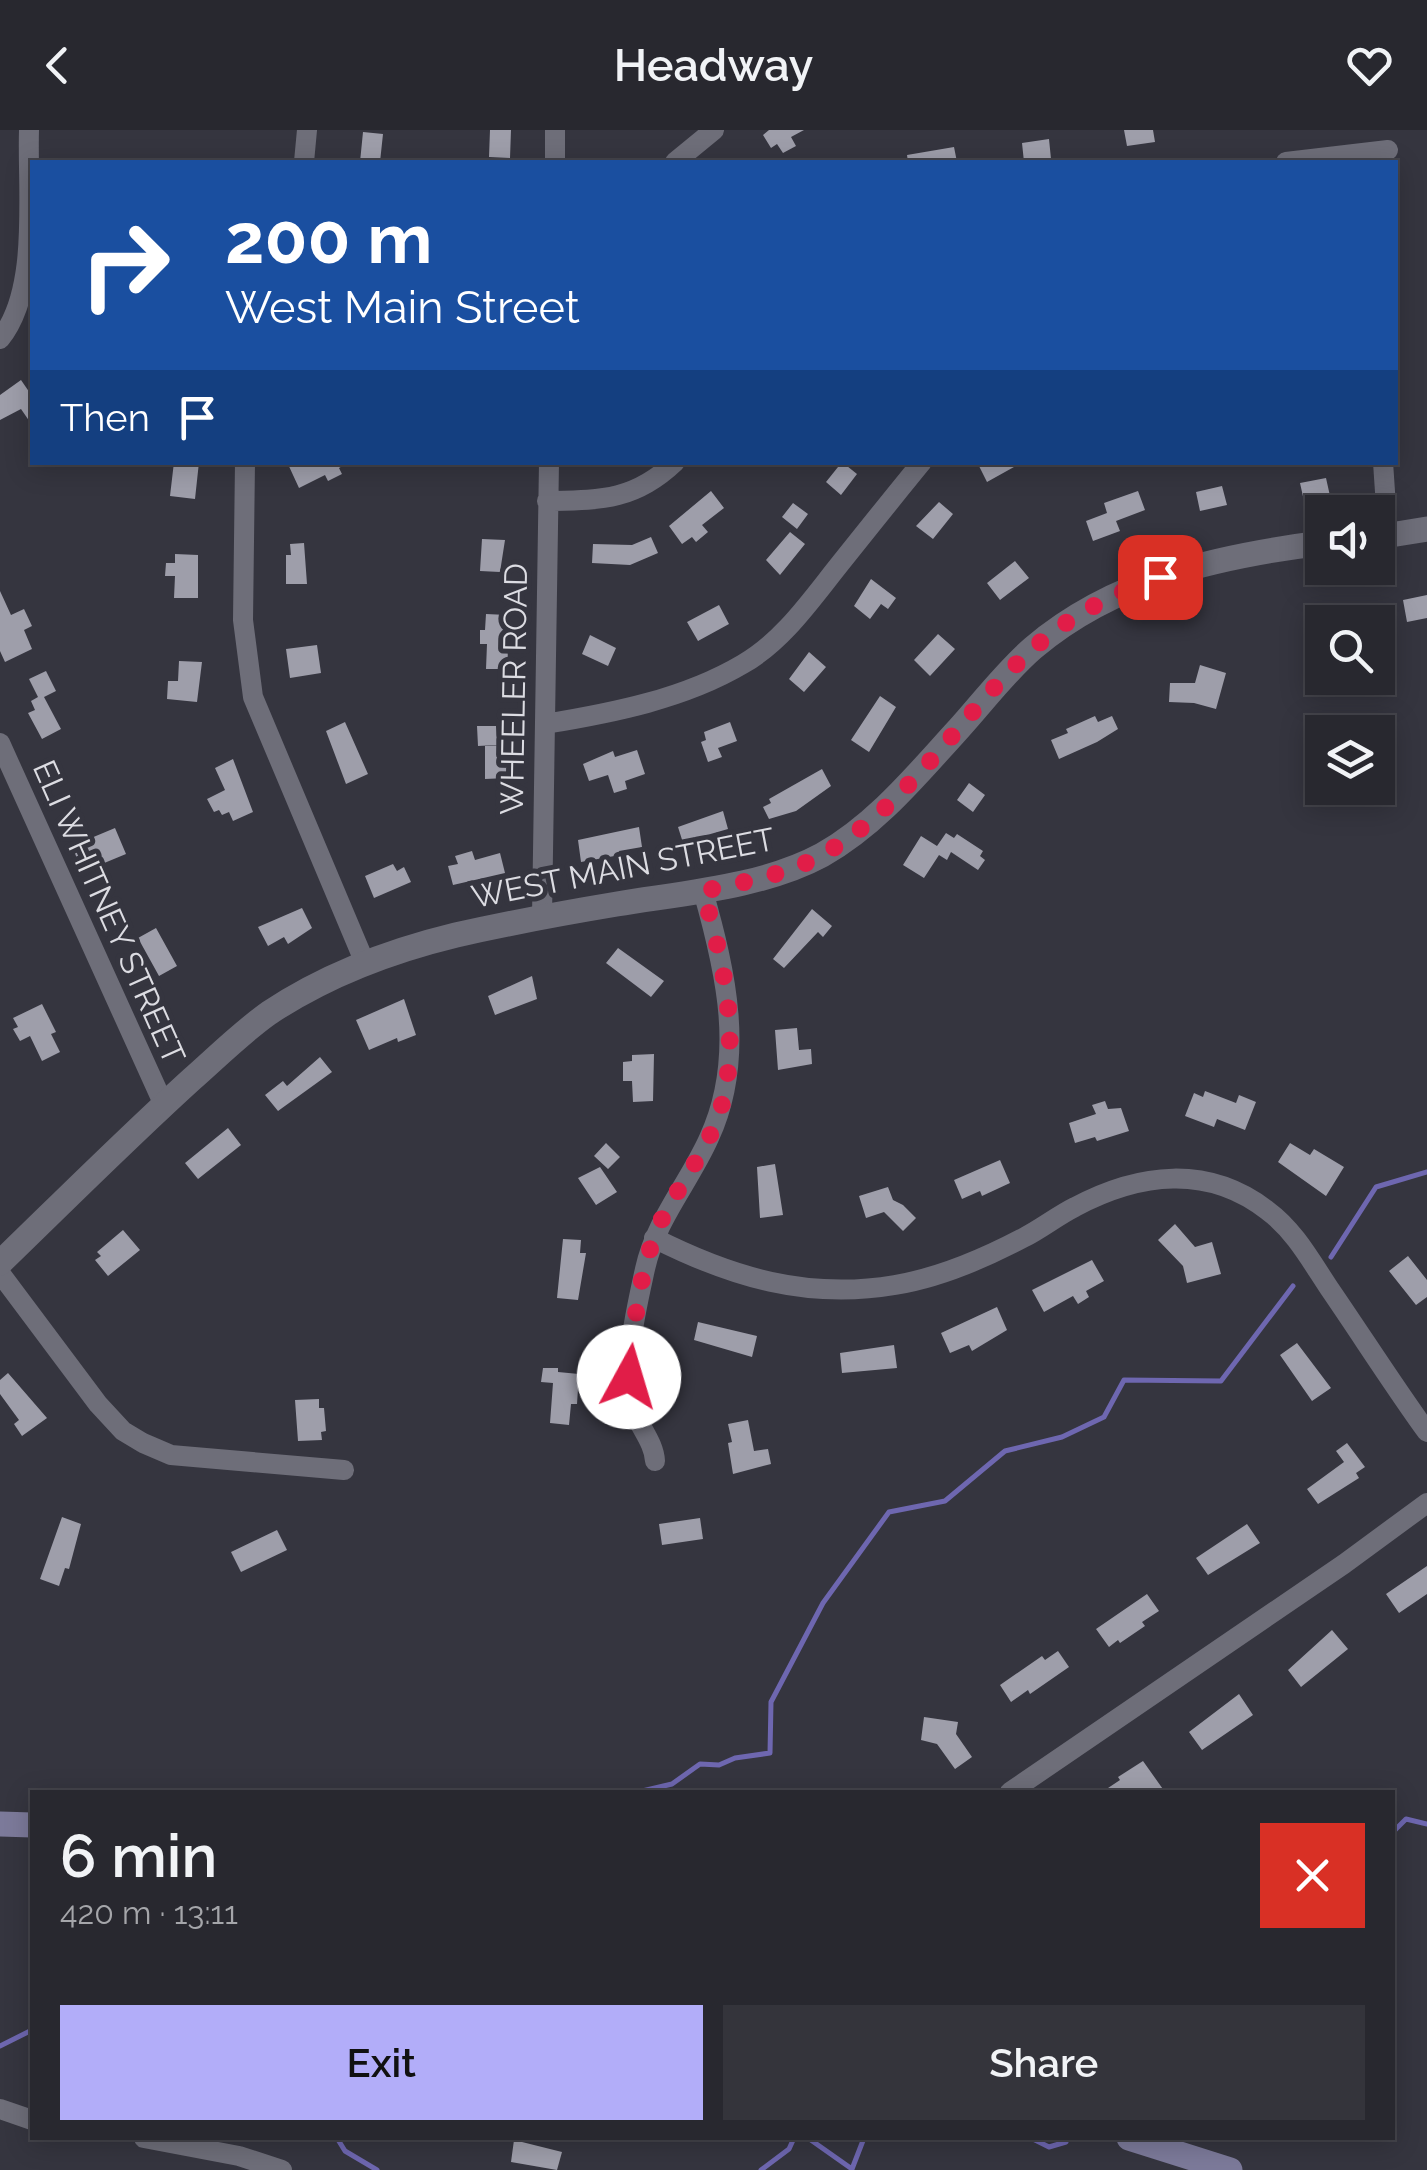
<!DOCTYPE html>
<html lang="en">
<head>
<meta charset="utf-8">
<style>
  :root { --surface:#28282f; --page:#34343b; --text:#f1f3f6; --muted:#a5a6aa; --line:#44444b; --accent:#b2adf9 }
  body { margin:0; font-family:Raleway,sans-serif; background:var(--page); color:var(--text); height:100vh; display:flex; flex-direction:column; font-size:38px; white-space:nowrap }
  * { box-sizing:border-box; margin:0 }
  p { font-size:32px; color:var(--muted) }
  .icon { flex:none; width:55px; height:55px; fill:none; stroke:currentColor; stroke-width:2; stroke-linecap:round; stroke-linejoin:round }
  .map { position:relative; flex:1; overflow:hidden }
  .panel { position:absolute; left:30px; top:1660px; width:1365px; height:350px; display:flex; flex-direction:column; background:var(--surface); border-radius:0px; box-shadow:0 5px 25px #0003,0 0 0 2px var(--line) }
  .panel>* { flex:none }
  .hud { position:absolute; left:30px; top:30px; width:1368px; height:305px; border-radius:0px; box-shadow:0 5px 25px #0003,0 0 0 2px var(--line); background:#1a4fa0; color:#fff; overflow:hidden }
  .fabs { position:absolute; left:1305px; top:365px; display:grid; gap:20px }
  .fabs a { display:grid; place-items:center; width:90px; height:90px; border-radius:0px; background:var(--surface); box-shadow:0 5px 25px #0003,0 0 0 2px var(--line); font-size:50px }
  .pin { position:absolute; display:grid; place-items:center; width:85px; height:85px; color:#fff; margin:-42px; border-radius:20px; box-shadow:0 5px 15px #0006 }
  .me { position:absolute; width:110px; margin:-55px; rotate:6deg; stroke-linejoin:round; filter:drop-shadow(0 0 8px #0008) }
  .turn { display:flex; align-items:center; gap:35px; height:210px; padding:0 30px; font-size:45px }
  .turn .icon { width:130px; height:130px; stroke-width:2.5 }
  .turn b { display:block; font-size:70px; line-height:85px }
  .then { display:flex; align-items:center; height:95px; padding:0 30px; background:#0003; gap:20px; font-size:38px }
  .round { display:grid; place-items:center; flex:none; width:105px; height:105px; border-radius:0px; background:var(--page) }
  .head { display:flex; align-items:center; justify-content:space-between; height:170px; padding:0 30px }
  h1 { font-size:60px; font-weight:600; line-height:75px }
  .button { display:flex; gap:20px; margin-top:auto; padding:20px 30px }
  .button a { flex:1; height:115px; border-radius:0px; background:var(--accent); color:#111; font-size:40px; font-weight:600; line-height:115px; text-align:center }
  .button a+a { background:var(--page); color:var(--text) }
  header { display:flex; justify-content:space-between; align-items:center; height:130px; padding:0 30px; background:var(--surface); font-size:45px; font-weight:600 }
  .map>svg:first-child { display:block }
</style>
</head>
<body>
<header><svg class="icon" aria-label="back" viewBox="0 0 24 24"><path d="M15 5l-7 7 7 7"/></svg>Headway<svg class="icon" aria-label="heart" viewBox="0 0 24 24"><path d="M12 20l-8-8c-3-5 5-10 8-4 3-6 11-1 8 4z"/></svg></header>
<div class="map">
<svg width="1427" height="2040" viewBox="0 0 1427 2040">
  <rect width="100%" height="100%" fill="#35353f"/>
  <g fill="none" stroke-linecap="round" stroke-linejoin="round">
    <!-- stream -->
    <path stroke="#6e67b0" stroke-width="5" d="M 1331,1127 L 1376,1057 L 1427,1042
      M 638,1662 L 672,1654 L 700,1634 L 719,1635 L 735,1628 L 770,1623 L 771,1572 L 823,1473 L 889,1382 L 945,1371 L 1005,1321 L 1062,1307 L 1104,1287 L 1124,1250 L 1221,1251 L 1293,1156
      M 1392,1703 L 1406,1689 L 1427,1694
      M 0,1916 L 32,1900
      M 337,2008 L 345,2021 L 377,2040
      M 808,2008 L 852,2039 L 864,2008
      M 1031,2008 L 1049,2017 L 1066,2012
      M 761,2040 L 789,2019 L 794,2008"/>
  </g>
  <!-- building -->
  <path fill="#9e9eaa" d="M 490,0 L 511,0 L 510,28 L 489,27 Z
    M 769,0 L 804,0 L 791,7 L 796,16 L 783,23 L 777,14 L 771,18 L 763,5 Z
    M 1124,0 L 1153,0 L 1155,12 L 1127,16 Z
    M 363,2 L 383,4 L 380,32 L 360,32 Z
    M 1049,9 L 1051,29 L 1024,32 L 1022,13 Z
    M 954,17 L 957,32 L 908,32 L 907,25 Z
    M 21,250 L 32,266 L 32,295 L 21,279 L 0,290 L 0,265 Z
    M 174,332 L 199,332 L 195,369 L 170,366 Z
    M 287,332 L 349,332 L 339,338 L 342,344 L 328,351 L 325,345 L 299,358 Z
    M 842,332 L 857,344 L 841,365 L 826,352 Z
    M 977,332 L 1023,332 L 987,352 Z
    M 1326,348 L 1330,366 L 1304,371 L 1300,353 Z
    M 1222,356 L 1227,375 L 1200,381 L 1196,362 Z
    M 711,361 L 724,378 L 702,395 L 708,402 L 696,412 L 692,407 L 682,414 L 669,396 Z
    M 1138,361 L 1145,380 L 1116,391 L 1120,401 L 1093,411 L 1086,391 L 1107,383 L 1104,373 Z
    M 939,372 L 953,384 L 933,409 L 916,396 Z
    M 793,373 L 808,384 L 797,399 L 782,387 Z
    M 790,402 L 805,414 L 780,445 L 766,430 Z
    M 651,407 L 658,423 L 630,435 L 592,433 L 593,414 L 632,415 Z
    M 482,409 L 505,410 L 500,442 L 480,441 Z
    M 304,413 L 307,454 L 286,454 L 286,425 L 291,425 L 290,414 Z
    M 175,424 L 198,425 L 198,468 L 174,468 L 175,446 L 165,446 L 166,433 L 175,433 Z
    M 1015,431 L 1029,448 L 1000,470 L 987,453 Z
    M 871,449 L 896,468 L 888,479 L 881,474 L 870,489 L 854,476 Z
    M 0,461 L 11,485 L 24,479 L 32,496 L 24,500 L 32,519 L 5,532 L 0,521 Z
    M 1427,465 L 1427,488 L 1407,492 L 1403,470 Z
    M 719,475 L 729,494 L 698,511 L 687,492 Z
    M 1352,476 L 1353,479 L 1363,477 L 1366,492 L 1307,492 L 1307,487 Z
    M 486,484 L 507,485 L 508,539 L 486,539 L 487,514 L 480,514 L 480,500 L 485,500 Z
    M 938,504 L 955,519 L 930,546 L 914,530 Z
    M 590,505 L 616,518 L 608,536 L 582,524 Z
    M 317,515 L 321,543 L 290,548 L 286,519 Z
    M 809,522 L 826,537 L 804,562 L 789,549 Z
    M 179,531 L 202,532 L 197,572 L 167,569 L 168,551 L 178,551 Z
    M 1200,535 L 1226,543 L 1216,579 L 1194,573 L 1169,572 L 1170,553 L 1195,553 Z
    M 46,541 L 56,561 L 44,567 L 61,599 L 42,609 L 28,583 L 35,580 L 31,571 L 38,567 L 29,549 Z
    M 880,566 L 896,577 L 869,622 L 851,610 Z
    M 1095,586 L 1098,592 L 1112,586 L 1118,599 L 1097,612 L 1059,629 L 1051,610 L 1068,603 L 1066,599 Z
    M 345,592 L 368,644 L 346,654 L 326,601 Z
    M 730,592 L 737,611 L 718,618 L 722,627 L 708,632 L 701,612 L 706,610 L 704,602 Z
    M 477,596 L 496,596 L 497,615 L 478,616 Z
    M 506,615 L 507,648 L 485,649 L 485,616 Z
    M 637,620 L 645,644 L 625,651 L 627,659 L 614,663 L 608,645 L 589,651 L 583,634 L 613,621 L 615,627 Z
    M 233,629 L 253,682 L 233,691 L 229,682 L 222,685 L 219,680 L 214,682 L 207,669 L 225,660 L 215,638 Z
    M 822,639 L 831,656 L 796,681 L 769,689 L 763,677 L 771,673 L 769,669 Z
    M 969,653 L 985,665 L 973,682 L 957,670 Z
    M 723,681 L 728,699 L 707,705 L 709,709 L 684,716 L 678,697 Z
    M 639,697 L 642,717 L 619,721 L 620,725 L 581,732 L 578,710 Z
    M 115,698 L 126,724 L 97,736 L 92,726 L 78,731 L 72,716 Z
    M 946,703 L 954,708 L 957,704 L 983,721 L 980,726 L 985,730 L 978,740 L 951,722 L 947,730 L 939,725 L 924,748 L 903,735 L 921,706 L 937,716 Z
    M 472,721 L 475,730 L 500,723 L 505,743 L 453,755 L 448,736 L 458,734 L 455,726 Z
    M 393,734 L 397,741 L 404,737 L 411,752 L 374,768 L 365,746 Z
    M 302,778 L 312,798 L 288,814 L 284,807 L 268,816 L 258,797 Z
    M 812,779 L 832,796 L 823,807 L 818,802 L 784,838 L 773,829 Z
    M 156,798 L 177,836 L 159,846 L 138,808 Z
    M 618,818 L 664,851 L 651,867 L 606,833 Z
    M 532,846 L 537,869 L 495,885 L 488,866 Z
    M 404,869 L 416,905 L 398,912 L 397,908 L 369,920 L 356,890 Z
    M 42,874 L 56,902 L 51,904 L 60,922 L 42,931 L 30,906 L 20,911 L 13,899 L 18,897 L 13,888 Z
    M 797,898 L 799,920 L 811,919 L 812,934 L 778,940 L 775,900 Z
    M 654,924 L 653,971 L 633,972 L 632,951 L 623,951 L 623,932 L 632,931 L 632,925 Z
    M 320,927 L 332,942 L 278,981 L 265,965 L 283,951 L 287,956 Z
    M 1205,961 L 1236,973 L 1239,965 L 1256,972 L 1245,1000 L 1217,989 L 1214,997 L 1185,986 L 1194,963 L 1203,967 Z
    M 1105,971 L 1108,979 L 1121,978 L 1129,1001 L 1097,1011 L 1095,1007 L 1075,1013 L 1069,993 L 1096,984 L 1092,975 Z
    M 228,998 L 241,1015 L 198,1049 L 185,1033 Z
    M 606,1013 L 620,1027 L 608,1039 L 594,1026 Z
    M 1290,1013 L 1310,1025 L 1314,1019 L 1344,1037 L 1326,1066 L 1278,1032 Z
    M 1000,1030 L 1010,1053 L 982,1066 L 980,1061 L 962,1069 L 954,1050 Z
    M 775,1034 L 783,1085 L 760,1088 L 757,1037 Z
    M 600,1037 L 617,1062 L 596,1075 L 578,1048 Z
    M 888,1057 L 893,1070 L 903,1075 L 916,1088 L 903,1101 L 884,1082 L 866,1088 L 859,1066 Z
    M 1175,1094 L 1195,1117 L 1212,1112 L 1221,1144 L 1187,1153 L 1183,1136 L 1158,1110 Z
    M 123,1100 L 140,1120 L 108,1146 L 95,1130 L 101,1126 L 97,1122 Z
    M 563,1109 L 581,1110 L 580,1123 L 586,1123 L 578,1170 L 557,1168 Z
    M 1408,1126 L 1427,1150 L 1427,1167 L 1416,1175 L 1389,1141 Z
    M 1092,1130 L 1104,1151 L 1086,1161 L 1089,1167 L 1078,1174 L 1073,1166 L 1044,1182 L 1032,1160 Z
    M 997,1177 L 1007,1200 L 972,1221 L 969,1215 L 950,1223 L 941,1203 Z
    M 698,1192 L 757,1206 L 752,1227 L 694,1210 Z
    M 1297,1213 L 1331,1258 L 1312,1271 L 1280,1225 Z
    M 894,1215 L 897,1238 L 842,1243 L 840,1223 Z
    M 543,1238 L 558,1238 L 558,1242 L 579,1244 L 577,1274 L 571,1274 L 569,1295 L 550,1293 L 553,1253 L 541,1252 Z
    M 8,1243 L 47,1288 L 22,1306 L 14,1294 L 19,1290 L 0,1264 L 0,1250 Z
    M 319,1269 L 319,1278 L 324,1278 L 326,1301 L 321,1302 L 322,1310 L 298,1311 L 295,1270 Z
    M 748,1290 L 754,1321 L 768,1319 L 771,1334 L 733,1344 L 728,1313 L 732,1312 L 728,1294 Z
    M 1347,1313 L 1365,1337 L 1356,1343 L 1359,1348 L 1318,1374 L 1307,1359 L 1344,1332 L 1336,1321 Z
    M 62,1387 L 81,1394 L 69,1439 L 65,1438 L 59,1456 L 40,1449 Z
    M 700,1388 L 703,1409 L 662,1415 L 659,1394 Z
    M 1247,1394 L 1260,1413 L 1208,1445 L 1196,1428 Z
    M 277,1400 L 287,1420 L 241,1442 L 231,1422 Z
    M 1427,1436 L 1427,1464 L 1399,1483 L 1386,1464 Z
    M 1147,1464 L 1159,1481 L 1142,1492 L 1145,1496 L 1120,1513 L 1118,1510 L 1109,1517 L 1096,1499 Z
    M 1332,1500 L 1348,1519 L 1301,1557 L 1288,1540 Z
    M 1058,1521 L 1069,1537 L 1030,1564 L 1028,1560 L 1011,1572 L 1000,1555 L 1042,1526 L 1045,1530 Z
    M 1239,1564 L 1253,1585 L 1202,1620 L 1189,1602 Z
    M 924,1587 L 958,1592 L 956,1604 L 972,1627 L 955,1639 L 937,1614 L 921,1610 Z
    M 1143,1631 L 1165,1662 L 1102,1662 L 1120,1650 L 1118,1647 Z
    M 514,2010 L 562,2022 L 557,2040 L 511,2032 Z"/>
  <g fill="none" stroke-linecap="round" stroke-linejoin="round">
    <!-- minor -->
    <path stroke="#6e6e79" stroke-width="20" d="M 304,32 L 307,0
      M 555,32 L 555,0
      M 675,32 L 714,0
      M 1286,32 L 1388,20
      M 0,209 C 40,160 27,61 29,0
      M 245,332 L 243,490 L 253,567 L 365,833
      M 1383,332 L 1388,406
      M 547,371 C 600,370 634,371 675,332
      M 545,594 C 612,583 684,569 743,534 C 783,511 811,470 839,435 C 867,400 894,366 922,332
      M 0,613 L 164,975
      M 542,787 L 549,332
      M 654,1108 C 731,1147 807,1170 895,1155 C 938,1148 985,1128 1023,1108 C 1041,1099 1057,1086 1075,1077 C 1139,1043 1208,1034 1268,1081 C 1294,1100 1311,1131 1329,1158 C 1362,1206 1393,1255 1427,1302
      M 0,1143 L 98,1274 L 123,1301 L 143,1313 L 171,1325 L 344,1340
      M 655,1331 C 654,1311 637,1295 632,1275 C 622,1238 637,1176 645,1139 C 656,1089 689,1053 709,1008 C 746,928 726,842 703,761
      M 1010,1662 L 1344,1434 L 1427,1373
      M 0,1979 L 32,1990
      M 144,2008 L 239,2026 L 282,2040"/>
    <!-- tertiary -->
    <path stroke="#6e6e79" stroke-width="25" d="M 1378,407 L 1427,399
      M 0,1133 C 64,1071 126,1009 192,949 C 217,927 242,902 269,883 C 326,845 390,821 456,805 C 509,793 563,783 617,774 C 683,763 763,757 822,725 C 874,696 914,648 954,604 C 980,576 1004,543 1033,518 C 1114,449 1219,426 1322,413"/>
    <!-- secondary -->
    <path stroke="#7c7a9a" stroke-width="25" d="M 0,1694 L 32,1695
      M 1129,2008 L 1230,2040"/>
  </g>
  <g fill="none" stroke-linecap="round" stroke-linejoin="round">
    <!-- route -->
    <path stroke="#e11d48" stroke-width="18" stroke-dasharray="0 32.4" d="M 629,1247 C 634,1194 639,1137 662,1089 C 683,1048 714,1012 724,966 C 739,897 722,828 703,761 C 744,752 791,744 827,722 C 909,673 960,587 1028,523 C 1066,488 1111,464 1160,447"/>
  </g>
  <g text-anchor="middle" stroke-width="10" stroke-linejoin="round" paint-order="stroke">
    <!-- street labels -->
    <g font-size="32" fill="#dcdce2" stroke="#35353f">
      <text transform="translate(514 559) rotate(-89)" y="11">WHEELER ROAD</text>
      <text transform="translate(623 738) rotate(-11)" y="11">WEST MAIN STREET</text>
      <text transform="translate(109 782) rotate(66)" y="11">ELI WHITNEY STREET</text>
    </g>
  </g>
</svg>
<div class="fabs">
<a><svg class="icon" aria-label="sound" viewBox="0 0 24 24"><path d="M4 9h4l5-4v14l-5-4H4zM17 9q2 3 0 6"/></svg></a>
<a><svg class="icon" aria-label="search" viewBox="0 0 24 24"><circle cx="10" cy="10" r="6"/><path d="M15 15l6 6"/></svg></a>
<a><svg class="icon" aria-label="layers" viewBox="0 0 24 24"><path d="M12 4l9 5-9 5-9-5zM3 14l9 5 9-5"/></svg></a>
</div>
<div class="pin" style="left:1160px;top:447px;background:#d93025"><svg class="icon" aria-label="arrive" viewBox="0 0 24 24"><path d="M6 21V4h12l-3 4 3 4H6"/></svg></div>
<svg class="me" style="left:629px;top:1247px" viewBox="-20 -20 40 40"><circle r="19" fill="#fff"/><path d="M0-13L10 11 0 6-10 11z" fill="#e11d48"/></svg>
<div class="hud">
<div class="turn"><svg class="icon" aria-label="right" viewBox="0 0 24 24"><path d="M7 20v-9h11M14 6l5 5-5 5"/></svg><div><b>200 m</b>West Main Street</div></div>
<div class="then">Then<svg class="icon" aria-label="arrive" viewBox="0 0 24 24"><path d="M6 21V4h12l-3 4 3 4H6"/></svg></div>
</div>
<section class="panel">
<div class="head"><div><h1>6 min</h1><p>420 m · 13:11</p></div><a class="round" style="background:#d93025;color:#fff"><svg class="icon" aria-label="close" viewBox="0 0 24 24"><path d="M6 6l12 12M18 6L6 18"/></svg></a></div>
<div class="button"><a>Exit</a><a>Share</a></div>
</section>
</div>
</body>
</html>
